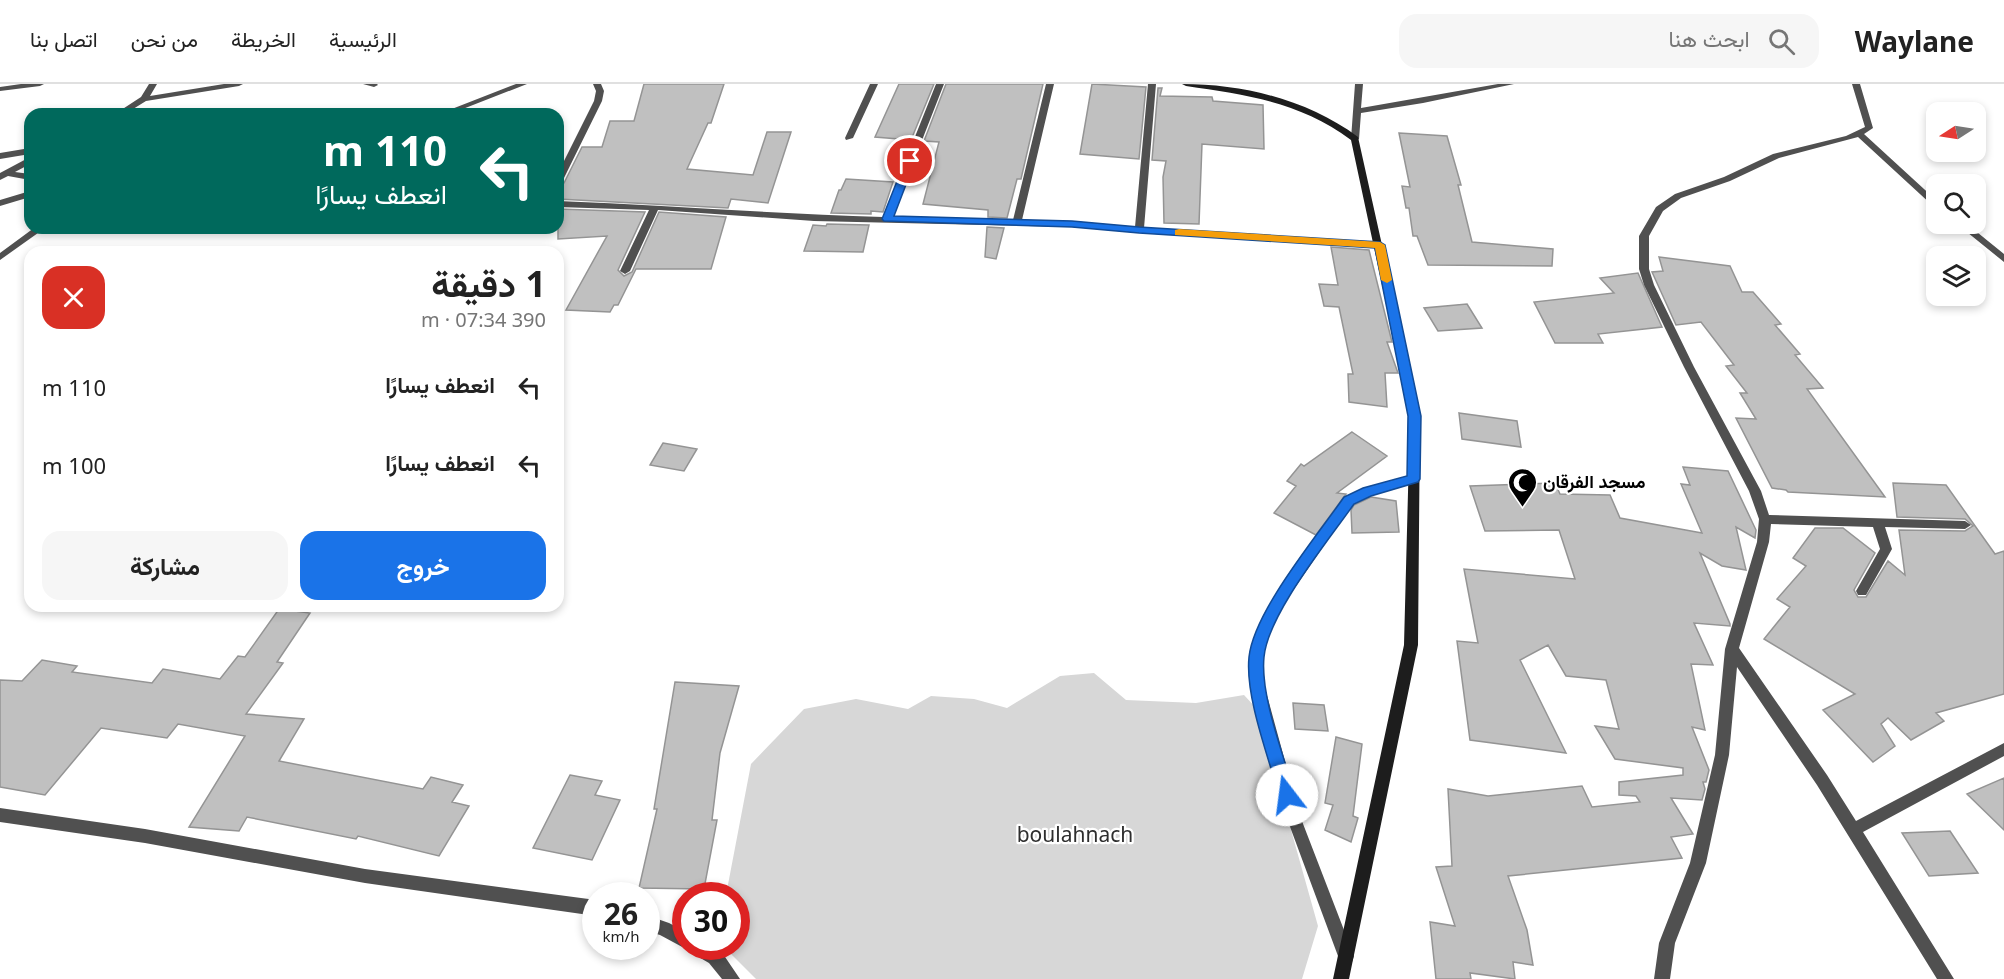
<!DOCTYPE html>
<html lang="ar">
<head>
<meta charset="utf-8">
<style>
  :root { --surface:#fff; --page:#f6f6f6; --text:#222; --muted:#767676; --line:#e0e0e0; --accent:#1a73e8 }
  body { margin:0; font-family:"Noto Sans",Vazirmatn,sans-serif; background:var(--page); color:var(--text); direction:rtl; height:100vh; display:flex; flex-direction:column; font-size:22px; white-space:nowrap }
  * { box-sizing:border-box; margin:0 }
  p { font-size:20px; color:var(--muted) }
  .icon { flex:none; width:33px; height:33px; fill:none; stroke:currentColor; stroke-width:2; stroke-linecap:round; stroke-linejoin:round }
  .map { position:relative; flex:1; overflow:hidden; direction:ltr }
  .details { position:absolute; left:24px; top:162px; width:540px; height:366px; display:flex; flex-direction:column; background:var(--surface); border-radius:18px; box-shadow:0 3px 9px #0003; direction:rtl }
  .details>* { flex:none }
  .hud { position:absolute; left:24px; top:24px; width:540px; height:126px; border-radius:18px; box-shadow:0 3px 9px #0003; direction:rtl; background:#00695c; color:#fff; overflow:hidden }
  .needle { width:39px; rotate:258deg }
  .fabs { position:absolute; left:1926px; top:18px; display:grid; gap:12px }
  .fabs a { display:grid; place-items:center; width:60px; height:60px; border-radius:12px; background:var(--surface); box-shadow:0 3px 9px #0003; font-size:30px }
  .speed { position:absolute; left:582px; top:798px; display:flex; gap:12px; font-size:30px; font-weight:700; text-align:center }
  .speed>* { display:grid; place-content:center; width:78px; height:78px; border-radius:50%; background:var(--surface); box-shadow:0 3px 9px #0003; line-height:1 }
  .speed small { font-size:15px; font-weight:400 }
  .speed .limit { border:9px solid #d22; background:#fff; color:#111 }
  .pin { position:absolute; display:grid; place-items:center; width:51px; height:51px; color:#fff; margin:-26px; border:3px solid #fff; border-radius:50%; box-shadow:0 2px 6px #0007 }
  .me { position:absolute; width:66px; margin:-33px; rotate:345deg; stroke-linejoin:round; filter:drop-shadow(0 0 4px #0008) }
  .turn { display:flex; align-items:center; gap:21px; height:126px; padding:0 18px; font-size:27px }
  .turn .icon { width:78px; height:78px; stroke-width:2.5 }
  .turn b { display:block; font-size:42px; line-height:51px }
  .round { display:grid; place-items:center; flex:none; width:63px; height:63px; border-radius:18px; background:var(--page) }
  .head { display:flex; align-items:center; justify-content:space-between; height:102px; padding:0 18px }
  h1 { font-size:36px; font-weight:700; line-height:45px }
  .cta { display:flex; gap:12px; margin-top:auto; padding:12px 18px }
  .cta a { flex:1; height:69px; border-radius:18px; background:var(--accent); color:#fff; font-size:24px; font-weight:700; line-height:69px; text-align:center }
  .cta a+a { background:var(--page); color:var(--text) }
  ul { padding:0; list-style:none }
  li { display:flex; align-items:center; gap:18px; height:78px; padding:0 18px }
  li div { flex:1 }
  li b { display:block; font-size:22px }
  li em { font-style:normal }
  header { display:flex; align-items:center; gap:36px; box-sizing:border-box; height:84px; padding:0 30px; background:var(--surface); border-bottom:2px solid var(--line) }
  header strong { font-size:28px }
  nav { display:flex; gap:33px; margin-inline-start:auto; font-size:21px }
  .search { width:420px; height:54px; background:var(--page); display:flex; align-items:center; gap:15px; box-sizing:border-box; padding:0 21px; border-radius:18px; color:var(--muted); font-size:22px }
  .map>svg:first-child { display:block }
</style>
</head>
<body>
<header>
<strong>Waylane</strong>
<div class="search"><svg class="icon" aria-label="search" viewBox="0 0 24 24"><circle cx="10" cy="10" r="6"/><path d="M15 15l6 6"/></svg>ابحث هنا</div>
<nav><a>الرئيسية</a><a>الخريطة</a><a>من نحن</a><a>اتصل بنا</a></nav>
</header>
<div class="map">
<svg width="2004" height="895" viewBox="0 0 2004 895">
  <rect width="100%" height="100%" fill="#fff"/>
  <!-- green -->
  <path fill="#d7d7d7" d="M 1094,589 L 1126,616 L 1196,619 L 1244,611 L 1257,625 L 1318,842 L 1302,895 L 756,895 L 724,863 L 736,862 L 736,812 L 726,811 L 751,680 L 804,625 L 856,615 L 908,625 L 931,612 L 974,615 L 1007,624 L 1060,592 Z"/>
  <!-- building -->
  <path fill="#c0c0c0" stroke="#949494" stroke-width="1.5" d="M 644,0 L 724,0 L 711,39 L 708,39 L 687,85 L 753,91 L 767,48 L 791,48 L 768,119 L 731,115 L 728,124 L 558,115 L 558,103 L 564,99 L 582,63 L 602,63 L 610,37 L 634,37 Z
    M 899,0 L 934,0 L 911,56 L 875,53 Z
    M 946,0 L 1043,0 L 1021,95 L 1017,95 L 1007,134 L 988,133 L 988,126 L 923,120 L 939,58 L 924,57 Z
    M 1092,0 L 1146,3 L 1139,75 L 1080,70 Z
    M 1158,4 L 1162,4 L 1160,12 L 1212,13 L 1213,17 L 1263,21 L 1264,65 L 1202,60 L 1199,140 L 1164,139 L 1163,93 L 1166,77 L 1152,76 Z
    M 1399,49 L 1447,52 L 1461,101 L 1458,101 L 1472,158 L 1553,165 L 1552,182 L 1428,181 L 1417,152 L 1413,152 L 1409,124 L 1406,124 L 1402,102 L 1410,103 Z
    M 846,95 L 893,98 L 883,128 L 871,127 L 871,130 L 831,129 L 839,106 L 841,106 Z
    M 558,125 L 645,128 L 618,186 L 624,192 L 632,188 L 659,128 L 726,133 L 711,185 L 636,185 L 618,221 L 614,221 L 610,228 L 566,226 L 607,152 L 558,155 Z
    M 827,140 L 869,141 L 863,168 L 804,167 L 813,141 L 826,142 Z
    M 987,143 L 1004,144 L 996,175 L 985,173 Z
    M 1331,163 L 1369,166 L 1392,258 L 1387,258 L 1398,289 L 1385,289 L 1387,323 L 1349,318 L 1348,290 L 1353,290 L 1339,223 L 1324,222 L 1319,200 L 1338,201 Z
    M 1659,173 L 1730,182 L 1742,208 L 1753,208 L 1781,240 L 1775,241 L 1800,270 L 1795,271 L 1823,304 L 1807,305 L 1885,413 L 1788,408 L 1786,406 L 1772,404 L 1736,334 L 1756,335 L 1740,309 L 1747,309 L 1726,282 L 1734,281 L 1701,238 L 1676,241 L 1652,188 L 1663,187 Z
    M 1638,189 L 1662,243 L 1598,250 L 1603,259 L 1555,259 L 1534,218 L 1614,209 L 1600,194 Z
    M 1467,220 L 1482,244 L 1438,247 L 1424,224 Z
    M 1459,329 L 1517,337 L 1521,363 L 1462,355 Z
    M 1352,348 L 1387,372 L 1337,409 L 1346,410 L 1316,451 L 1274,429 L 1296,402 L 1287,397 L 1301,380 L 1304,382 Z
    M 663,359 L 697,365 L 684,387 L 650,381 Z
    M 1683,383 L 1728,387 L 1756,446 L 1755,454 L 1736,443 L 1746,486 L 1722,482 L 1700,469 L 1730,540 L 1730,542 L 1694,539 L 1713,581 L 1691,580 L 1705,646 L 1692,643 L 1709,686 L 1706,698 L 1703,698 L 1705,705 L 1702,716 L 1671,714 L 1693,750 L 1671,753 L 1682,774 L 1508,792 L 1527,846 L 1533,881 L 1513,878 L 1515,895 L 1470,889 L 1471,895 L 1436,895 L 1430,838 L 1455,842 L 1436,783 L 1452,782 L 1448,705 L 1488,712 L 1582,702 L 1592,723 L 1640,718 L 1636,712 L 1619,711 L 1619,698 L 1683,691 L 1683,684 L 1615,675 L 1595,642 L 1619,645 L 1606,596 L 1566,592 L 1548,561 L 1520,576 L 1566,669 L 1470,656 L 1457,557 L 1478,559 L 1464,485 L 1575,495 L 1559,446 L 1485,447 L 1470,402 L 1555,399 L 1560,410 L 1610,411 L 1620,434 L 1702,449 L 1681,400 L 1690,401 Z
    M 1893,399 L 1946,401 L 1995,470 L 2004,467 L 2004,610 L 1936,629 L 1944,637 L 1911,656 L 1888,634 L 1881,640 L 1895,662 L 1873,678 L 1823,626 L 1855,610 L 1764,555 L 1790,523 L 1777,515 L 1806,482 L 1793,474 L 1815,444 L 1843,444 L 1875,469 L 1854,506 L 1858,513 L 1866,513 L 1888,477 L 1905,491 L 1899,446 L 1965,447 L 1973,442 L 1965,435 L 1897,433 Z
    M 1371,413 L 1396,417 L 1399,448 L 1352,449 L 1351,426 L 1354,421 Z
    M 279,525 L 310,529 L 277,578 L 283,579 L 246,630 L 304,635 L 279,677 L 423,705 L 431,693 L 463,701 L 452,718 L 469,722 L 439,772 L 358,752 L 356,755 L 247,733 L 239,747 L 189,743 L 245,652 L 178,640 L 167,654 L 101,644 L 45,711 L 0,703 L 0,596 L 22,597 L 42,576 L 77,582 L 72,588 L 152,599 L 163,585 L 220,595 L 238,572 L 245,573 Z
    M 675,598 L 739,602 L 720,669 L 712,736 L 717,736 L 704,805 L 639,804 L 657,725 L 654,725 Z
    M 1293,619 L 1324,621 L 1328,647 L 1295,645 Z
    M 1336,653 L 1362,660 L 1353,732 L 1358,734 L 1351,758 L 1325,746 L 1333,721 L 1325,719 Z
    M 570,691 L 602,697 L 595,711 L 620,716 L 592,776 L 533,764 Z
    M 2004,694 L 2004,746 L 1967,710 Z
    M 1950,747 L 1978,789 L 1929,792 L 1902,749 Z"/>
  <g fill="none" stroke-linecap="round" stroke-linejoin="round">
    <!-- minor -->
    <path fill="#505050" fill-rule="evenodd" d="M 21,0 L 44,0 L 40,2 L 0,7 L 0,3 Z
      M 149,0 L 157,0 L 150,12 L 224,0 L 243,0 L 239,2 L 146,17 L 125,30 L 115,30 L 141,13 Z
      M 363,0 L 377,0 L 378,1 L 374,3 Z
      M 516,0 L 527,0 L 450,30 L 439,30 Z
      M 593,0 L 601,0 L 604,7 L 602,17 L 562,98 L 558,101 L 558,89 L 594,17 L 596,7 Z
      M 870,0 L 878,0 L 853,54 L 846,56 L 845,54 Z
      M 936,0 L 944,0 L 892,133 L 1013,136 L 1046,0 L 1054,0 L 1022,136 L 1072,137 L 1135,143 L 1148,0 L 1156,0 L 1144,144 L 1379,158 L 1384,161 L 1379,164 L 1072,143 L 814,137 L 658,126 L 630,187 L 625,190 L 620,187 L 649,126 L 558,123 L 558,117 C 667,121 775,130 883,133 Z
      M 1355,0 L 1363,0 L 1361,24 L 1498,0 L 1514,0 L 1423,19 L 1361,29 L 1359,55 L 1355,57 L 1351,55 Z
      M 1852,0 L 1860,0 L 1873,44 L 1864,50 L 1936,116 L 1936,123 L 1933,122 L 1858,53 L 1779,74 L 1730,97 L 1681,114 L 1663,127 L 1649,152 L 1649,185 L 1654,201 L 1694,283 L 1761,407 L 1769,431 L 1965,437 L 1971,441 L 1965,445 L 1885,443 L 1892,465 L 1866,511 L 1858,511 L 1856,507 L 1880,465 L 1873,443 L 1771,440 L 1769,458 L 1739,564 L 1827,691 L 1856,737 L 2004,659 L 2004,672 L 1863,748 L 1954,895 L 1937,895 L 1817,701 L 1737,583 L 1729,671 L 1706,779 L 1675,859 L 1670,895 L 1654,895 L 1659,859 L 1690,779 L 1715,671 L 1725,565 L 1757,458 L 1759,435 L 1749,407 L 1684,283 L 1644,201 L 1639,185 L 1639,152 L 1656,123 L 1675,110 L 1724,93 L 1773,70 L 1846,52 L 1865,43 Z
      M 30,64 L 30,70 L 0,75 L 0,69 Z
      M 30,73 L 30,80 L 15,88 L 30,90 L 30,96 L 8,92 L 0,96 L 0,89 Z
      M 30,107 L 30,113 L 0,122 L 0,116 Z
      M 1957,140 L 1967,140 L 2004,170 L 2004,178 Z
      M 34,144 L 45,144 L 0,176 L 0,169 Z
      M 1414,391 L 1418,392 L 1420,395 L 1418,398 L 1371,411 L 1353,419 L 1279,527 L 1267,554 L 1263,573 L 1265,604 L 1300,732 L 1354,872 L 1352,878 L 1346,880 L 1340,878 L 1338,872 L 1286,732 L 1251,604 L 1249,573 L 1255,554 L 1270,521 L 1345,413 L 1363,405 Z
      M 0,724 L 145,745 L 365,785 L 596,816 L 596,832 L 365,799 L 145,759 L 0,738 Z
      M 646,831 L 669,839 L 686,848 L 686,862 L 712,862 L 721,867 L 740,895 L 722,895 L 709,879 L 690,868 L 689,864 L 686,865 L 660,851 L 646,847 Z"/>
    <!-- secondary -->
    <path fill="#1d1d1d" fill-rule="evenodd" d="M 1182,0 C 1244,0 1308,16 1358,53 L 1420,332 L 1418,561 L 1349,895 L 1333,895 L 1404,561 L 1410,332 L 1351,56 C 1300,18 1247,11 1186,2 Z"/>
  </g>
  <!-- route -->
  <path fill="#1a73e8" stroke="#114b97" stroke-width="1.5" d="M 910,74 L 915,77 L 894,132 L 1072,137 L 1139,143 L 1380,158 L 1385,161 L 1421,332 L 1420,395 L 1418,398 L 1371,412 L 1354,420 C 1328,457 1268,530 1264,573 C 1260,612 1284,672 1295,711 L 1293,716 L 1287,718 L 1281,716 L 1279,711 C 1268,672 1245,612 1249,573 C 1254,527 1317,452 1344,413 L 1363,404 L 1407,392 L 1408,332 L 1375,164 L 1139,149 L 1072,143 L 884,137 L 882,135 L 905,77 Z"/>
  <!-- slow -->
  <path fill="#f59e0b" d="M 1179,145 L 1380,158 L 1385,161 L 1392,196 L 1387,199 L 1381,196 L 1375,164 L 1175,151 L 1175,146 Z"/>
  <!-- icons -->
  <defs>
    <symbol id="mosque-pin" viewBox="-11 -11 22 30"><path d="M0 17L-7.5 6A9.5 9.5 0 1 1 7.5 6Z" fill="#000" stroke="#fff"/><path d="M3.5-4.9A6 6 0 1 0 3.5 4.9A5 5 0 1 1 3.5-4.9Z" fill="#fff"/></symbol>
  </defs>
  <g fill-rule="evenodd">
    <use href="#mosque-pin" x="1506" y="382" width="33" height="45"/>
  </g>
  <g text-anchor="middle" stroke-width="4.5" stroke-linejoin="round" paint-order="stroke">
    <!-- poi labels -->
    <g font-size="18" font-weight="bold" fill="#000" stroke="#fff" text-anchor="start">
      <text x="1543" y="404">مسجد الفرقان</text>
    </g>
    <!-- near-park labels -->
    <g font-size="21" fill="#2e2e2e" stroke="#fff">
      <text x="1075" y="758">boulahnach</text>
    </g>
  </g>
</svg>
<div class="fabs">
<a><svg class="needle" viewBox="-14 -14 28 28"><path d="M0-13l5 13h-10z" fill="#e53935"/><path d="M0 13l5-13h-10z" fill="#767676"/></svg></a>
<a><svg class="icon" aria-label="search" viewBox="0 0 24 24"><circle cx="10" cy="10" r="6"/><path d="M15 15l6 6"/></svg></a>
<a><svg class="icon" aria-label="layers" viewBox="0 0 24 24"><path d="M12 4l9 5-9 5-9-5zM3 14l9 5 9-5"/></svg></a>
</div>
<div class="speed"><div>26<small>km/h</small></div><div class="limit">30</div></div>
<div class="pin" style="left:910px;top:77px;background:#d93025"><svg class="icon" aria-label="arrive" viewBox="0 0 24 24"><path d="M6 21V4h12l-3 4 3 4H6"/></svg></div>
<svg class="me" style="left:1287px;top:711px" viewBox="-20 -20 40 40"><circle r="19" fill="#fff"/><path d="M0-13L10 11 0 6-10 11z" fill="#1a73e8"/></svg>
<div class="hud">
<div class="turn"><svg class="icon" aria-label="left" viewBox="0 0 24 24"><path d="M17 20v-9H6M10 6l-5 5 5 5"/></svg><div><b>110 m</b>انعطف يسارًا</div></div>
</div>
<section class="details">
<div class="head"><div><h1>1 دقيقة</h1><p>390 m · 07:34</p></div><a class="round" style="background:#d93025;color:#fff"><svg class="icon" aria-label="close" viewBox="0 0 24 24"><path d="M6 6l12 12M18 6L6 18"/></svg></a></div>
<ul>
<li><svg class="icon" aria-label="left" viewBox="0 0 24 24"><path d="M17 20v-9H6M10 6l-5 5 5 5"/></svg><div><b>انعطف يسارًا</b></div><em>110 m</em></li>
<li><svg class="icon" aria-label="left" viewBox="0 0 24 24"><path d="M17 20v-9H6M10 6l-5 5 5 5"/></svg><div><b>انعطف يسارًا</b></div><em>100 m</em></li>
</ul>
<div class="cta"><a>خروج</a><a>مشاركة</a></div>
</section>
</div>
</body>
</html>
